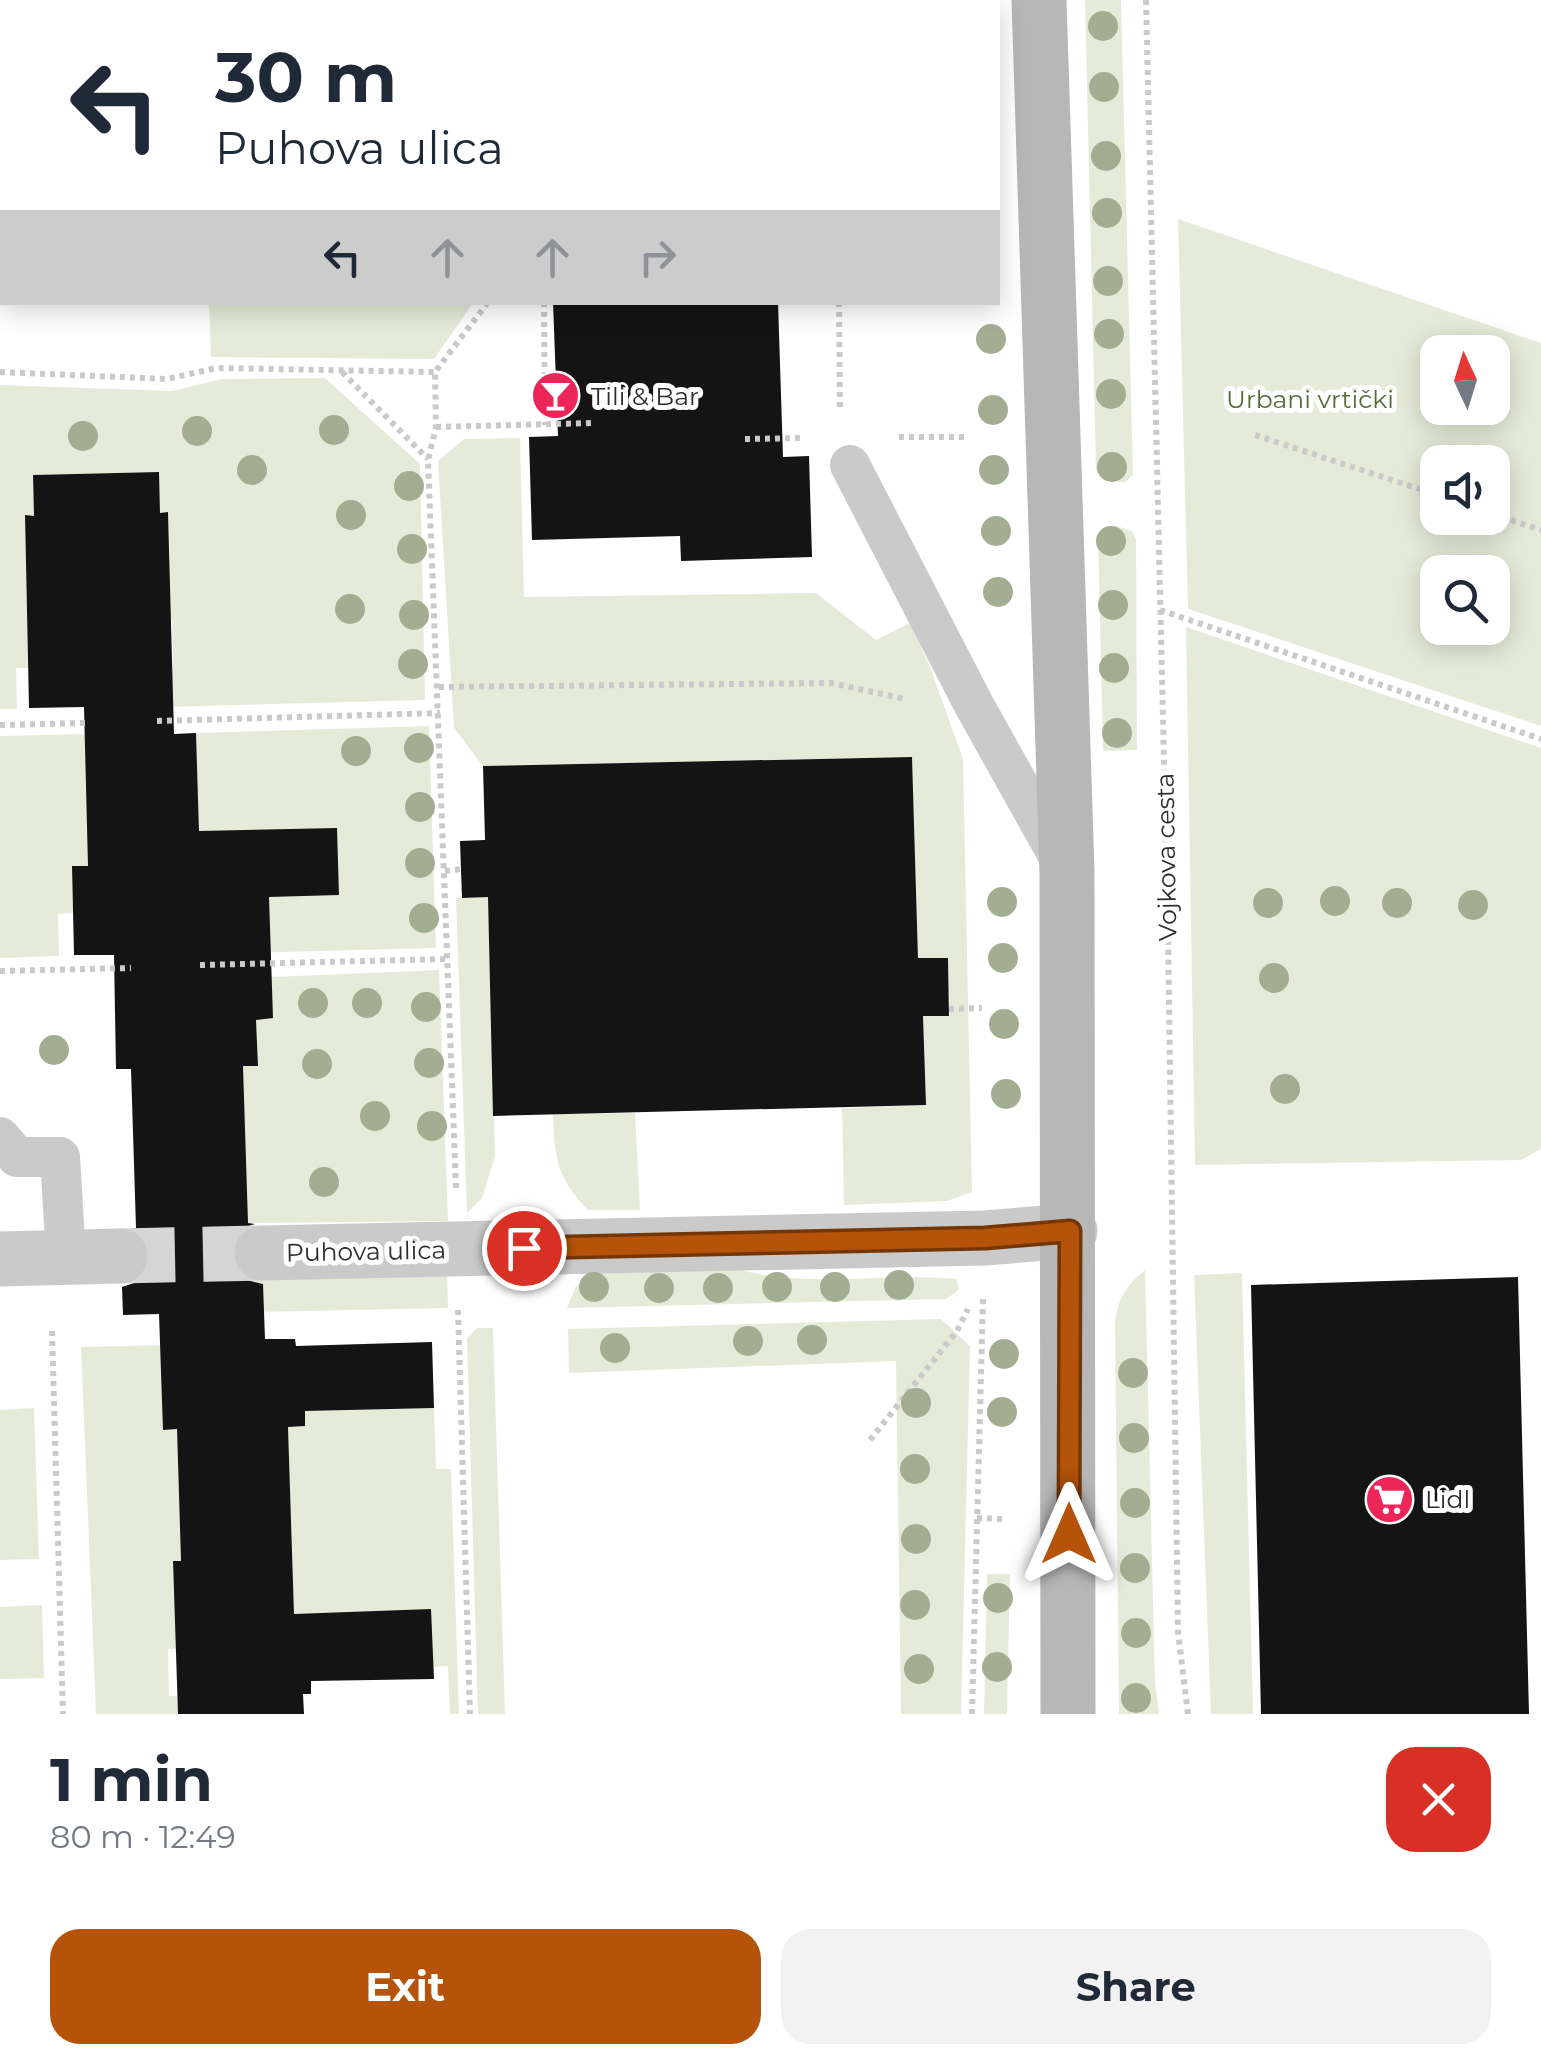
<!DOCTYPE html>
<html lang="en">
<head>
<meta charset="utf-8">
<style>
  :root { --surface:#fff; --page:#f2f2f3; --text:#1f2937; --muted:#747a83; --accent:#b45309 }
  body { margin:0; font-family:Montserrat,sans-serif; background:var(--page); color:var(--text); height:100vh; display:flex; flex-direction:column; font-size:38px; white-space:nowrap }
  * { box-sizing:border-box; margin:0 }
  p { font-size:32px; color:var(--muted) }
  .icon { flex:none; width:55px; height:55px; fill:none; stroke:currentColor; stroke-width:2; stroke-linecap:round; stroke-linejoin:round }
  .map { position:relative; height:1714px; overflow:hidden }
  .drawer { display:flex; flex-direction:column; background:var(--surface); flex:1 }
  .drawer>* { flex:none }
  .guide { position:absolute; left:0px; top:0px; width:1000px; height:305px; box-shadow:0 5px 25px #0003; background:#fff; color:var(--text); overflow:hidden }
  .needle { width:65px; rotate:356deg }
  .buttons { position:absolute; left:1420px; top:335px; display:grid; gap:20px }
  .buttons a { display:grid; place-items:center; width:90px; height:90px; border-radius:20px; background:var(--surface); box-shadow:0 5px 25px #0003; font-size:50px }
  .pin { position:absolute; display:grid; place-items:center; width:85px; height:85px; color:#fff; margin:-42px; border:5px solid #fff; border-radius:50%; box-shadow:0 2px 10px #0007 }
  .me { position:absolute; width:110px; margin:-55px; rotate:0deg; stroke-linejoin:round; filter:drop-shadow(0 0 8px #0008) }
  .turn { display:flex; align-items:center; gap:35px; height:210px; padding:0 50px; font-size:45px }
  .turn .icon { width:130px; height:130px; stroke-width:2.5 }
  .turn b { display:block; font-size:70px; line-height:85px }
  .lanes { display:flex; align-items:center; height:95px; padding:0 50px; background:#0003; justify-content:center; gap:50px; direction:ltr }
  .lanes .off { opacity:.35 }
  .round { display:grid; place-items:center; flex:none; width:105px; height:105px; border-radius:30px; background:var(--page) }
  .summary { display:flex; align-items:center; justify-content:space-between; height:170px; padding:0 50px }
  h1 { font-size:60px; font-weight:700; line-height:75px }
  .button { display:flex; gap:20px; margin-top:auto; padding:20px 50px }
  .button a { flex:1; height:115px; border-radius:30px; background:var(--accent); color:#fff; font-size:40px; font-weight:700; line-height:115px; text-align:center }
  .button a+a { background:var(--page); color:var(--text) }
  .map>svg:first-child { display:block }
</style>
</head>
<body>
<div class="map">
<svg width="1541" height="1714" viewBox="0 0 1541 1714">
  <rect width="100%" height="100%" fill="#fff"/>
  <!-- green -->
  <path fill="#e6ebd9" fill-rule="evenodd" d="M 1085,0 L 1121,0 L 1133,475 L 1124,483 L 1101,478 L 1096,470 Z
    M 1178,219 L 1541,343 L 1541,726 L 1188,609 ZM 1438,352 L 1492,352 L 1492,408 L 1438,408 ZM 1438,462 L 1492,462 L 1492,518 L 1438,518 ZM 1438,572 L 1492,572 L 1492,628 L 1438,628 Z
    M 258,303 L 473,303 L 434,359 L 211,357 L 209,305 Z
    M 325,378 L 420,464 L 425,700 L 165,707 L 173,665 L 172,619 L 156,619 L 154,562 L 170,561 L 168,513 L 160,513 L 158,472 L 33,475 L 34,516 L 25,516 L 28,668 L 16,668 L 17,709 L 0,709 L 0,385 L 172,391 L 222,379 Z
    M 520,438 L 524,597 L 816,593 L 876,640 L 910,623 L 930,667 L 963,759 L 972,1192 L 947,1201 L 844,1205 L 842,1108 L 925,1105 L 923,1016 L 950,1015 L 948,958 L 918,959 L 912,757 L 483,766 L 454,728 L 438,461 L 464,439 Z
    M 1116,526 L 1132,531 L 1136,540 L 1137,750 L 1103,751 L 1098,536 Z
    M 1186,627 L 1541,748 L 1541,1149 L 1521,1160 L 1195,1165 Z
    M 429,726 L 436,948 L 210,954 L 229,898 L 339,895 L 337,829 L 217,831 L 200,864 L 196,733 Z
    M 85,734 L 89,866 L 72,866 L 73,913 L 58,914 L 59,956 L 0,958 L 0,736 Z
    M 488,897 L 495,1156 L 482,1198 L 467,1213 L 456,898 Z
    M 439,970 L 448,1221 L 247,1223 L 243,1066 L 258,1066 L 256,1020 L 272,977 Z
    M 635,1113 L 640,1210 L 588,1210 C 557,1179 554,1156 553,1114 Z
    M 447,1268 L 448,1308 L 256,1312 L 255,1272 Z
    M 737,1269 C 809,1289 884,1272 957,1279 L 959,1290 L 946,1299 L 567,1308 L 576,1286 L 597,1273 Z
    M 1145,1270 L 1155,1683 L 1159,1714 L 1119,1714 L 1115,1325 C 1117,1299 1126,1286 1145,1270 Z
    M 1242,1273 L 1253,1714 L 1211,1714 L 1194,1275 Z
    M 941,1319 L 970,1346 L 961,1714 L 901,1714 L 896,1361 L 569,1373 L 568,1329 Z
    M 477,1328 L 493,1328 L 505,1714 L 478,1714 L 467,1338 Z
    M 169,1345 L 163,1429 L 177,1429 L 181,1561 L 173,1562 L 174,1589 L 181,1589 L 183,1648 L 168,1649 L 169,1696 L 177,1696 L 178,1714 L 96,1714 L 81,1347 Z
    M 34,1408 L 39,1559 L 0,1560 L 0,1410 Z
    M 434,1408 L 436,1469 L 451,1469 L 459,1714 L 450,1714 L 448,1666 L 433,1667 L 294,1614 L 288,1427 L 305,1426 L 305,1411 Z
    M 987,1574 L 1010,1574 L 1007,1714 L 984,1714 Z
    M 42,1605 L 44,1678 L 0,1679 L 0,1607 Z"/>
  <!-- building -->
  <path fill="#141414" d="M 553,302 L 778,302 L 783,457 L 809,456 L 812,557 L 681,561 L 680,536 L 532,540 L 529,437 L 558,436 Z
    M 159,472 L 160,513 L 168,512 L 174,734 L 196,733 L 199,831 L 337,828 L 339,895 L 269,897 L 273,1018 L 256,1020 L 258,1066 L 243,1066 L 248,1223 L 255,1224 L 245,1227 L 234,1239 L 231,1255 L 235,1268 L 246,1280 L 263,1284 L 265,1339 L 295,1339 L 296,1346 L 432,1342 L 434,1408 L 305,1411 L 305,1426 L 288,1427 L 294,1614 L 431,1609 L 434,1679 L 311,1681 L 311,1694 L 303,1694 L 304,1714 L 178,1714 L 173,1561 L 181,1561 L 177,1429 L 163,1430 L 159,1314 L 123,1315 L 122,1287 L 137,1282 L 147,1272 L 151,1256 L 146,1239 L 133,1228 L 136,1228 L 131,1069 L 116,1069 L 114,955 L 74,955 L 72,866 L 88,866 L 84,707 L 29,708 L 25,515 L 34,516 L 33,475 Z
    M 912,757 L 918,958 L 948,958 L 949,1016 L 923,1016 L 926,1105 L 493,1116 L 488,897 L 462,898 L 460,841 L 485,840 L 483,766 Z
    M 1518,1277 L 1529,1714 L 1261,1714 L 1251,1285 Z"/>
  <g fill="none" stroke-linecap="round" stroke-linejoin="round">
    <!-- street-tunnel -->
    <path stroke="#d5d5d5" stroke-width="55" stroke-dasharray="55 28" stroke-linecap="butt" d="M 120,1256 L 262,1253"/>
    <!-- path -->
    <path stroke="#cacaca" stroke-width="6" stroke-dasharray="5 5" stroke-linecap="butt" d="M 456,0 L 459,2
      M 763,0 L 763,2
      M 1146,0 L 1168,930 L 1178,1632 L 1188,1714
      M 0,56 L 2,56
      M 0,111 L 2,114
      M 544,302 L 545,425
      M 839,302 L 840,411
      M 0,372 L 167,379 L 216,368 L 435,372
      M 342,372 L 428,459
      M 436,427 L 594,423
      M 1255,435 L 1438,495
      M 899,437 L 968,437
      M 745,439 L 802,438
      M 1492,514 L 1541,530
      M 1160,610 L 1541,739
      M 439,687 L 831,683 L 906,699
      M 157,721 L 440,713
      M 0,725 L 85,723
      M 445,871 L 461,869
      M 200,965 L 448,959
      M 0,971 L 131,968
      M 949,1009 L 982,1008
      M 456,1188 L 428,460 L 436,427 L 435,372 L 488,302
      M 458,1310 L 470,1714
      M 52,1331 L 63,1714
      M 870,1440 L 957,1331 L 968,1309
      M 977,1518 L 1005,1519
      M 972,1714 L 983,1299"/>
    <!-- lane -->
    <path stroke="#cacaca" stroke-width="40" d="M 850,465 L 974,705 L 1065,868
      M 0,1137 L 17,1157 L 60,1157 L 66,1258"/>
    <!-- street -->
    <path stroke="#cacaca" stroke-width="55" d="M 262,1253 L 985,1238 L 1070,1231
      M 0,1259 L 120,1256"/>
    <!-- secondary -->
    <path stroke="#b7b7b7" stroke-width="55" d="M 1039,0 L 1067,872 L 1068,1714"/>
  </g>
  <!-- trees -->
  <g fill="#a3ad92">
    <circle cx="1103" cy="26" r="15"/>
    <circle cx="1104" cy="87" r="15"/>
    <circle cx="1106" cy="156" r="15"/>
    <circle cx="1107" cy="213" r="15"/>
    <circle cx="1108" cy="281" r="15"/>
    <circle cx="1109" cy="334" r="15"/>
    <circle cx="991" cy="339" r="15"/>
    <circle cx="1111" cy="394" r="15"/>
    <circle cx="993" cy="410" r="15"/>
    <circle cx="334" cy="430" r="15"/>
    <circle cx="197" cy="431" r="15"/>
    <circle cx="83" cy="436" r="15"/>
    <circle cx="1112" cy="467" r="15"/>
    <circle cx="252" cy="470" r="15"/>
    <circle cx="994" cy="470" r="15"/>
    <circle cx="409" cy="486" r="15"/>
    <circle cx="351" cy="515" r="15"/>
    <circle cx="996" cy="531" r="15"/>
    <circle cx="1111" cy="541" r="15"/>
    <circle cx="412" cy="549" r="15"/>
    <circle cx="998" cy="592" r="15"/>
    <circle cx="1113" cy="605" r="15"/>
    <circle cx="350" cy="609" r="15"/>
    <circle cx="414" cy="615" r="15"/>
    <circle cx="413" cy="664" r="15"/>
    <circle cx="1114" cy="668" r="15"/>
    <circle cx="1117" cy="733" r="15"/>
    <circle cx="419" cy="748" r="15"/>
    <circle cx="356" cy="751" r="15"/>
    <circle cx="420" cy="807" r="15"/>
    <circle cx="420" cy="863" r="15"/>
    <circle cx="1335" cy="901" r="15"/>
    <circle cx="1002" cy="902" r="15"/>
    <circle cx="1268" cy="903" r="15"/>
    <circle cx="1397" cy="903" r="15"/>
    <circle cx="1473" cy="905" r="15"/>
    <circle cx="424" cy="918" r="15"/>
    <circle cx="1003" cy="958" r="15"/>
    <circle cx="1274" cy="978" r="15"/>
    <circle cx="313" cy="1003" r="15"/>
    <circle cx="367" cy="1003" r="15"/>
    <circle cx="426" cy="1007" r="15"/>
    <circle cx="1004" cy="1024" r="15"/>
    <circle cx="54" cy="1050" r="15"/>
    <circle cx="429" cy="1063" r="15"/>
    <circle cx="317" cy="1064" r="15"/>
    <circle cx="1285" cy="1089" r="15"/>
    <circle cx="1006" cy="1094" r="15"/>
    <circle cx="375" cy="1116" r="15"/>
    <circle cx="432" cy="1126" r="15"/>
    <circle cx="324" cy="1182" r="15"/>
    <circle cx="899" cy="1285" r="15"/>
    <circle cx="594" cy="1287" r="15"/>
    <circle cx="777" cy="1287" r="15"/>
    <circle cx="835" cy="1287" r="15"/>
    <circle cx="659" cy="1288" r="15"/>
    <circle cx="718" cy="1288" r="15"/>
    <circle cx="812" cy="1340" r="15"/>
    <circle cx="748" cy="1341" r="15"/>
    <circle cx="615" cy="1348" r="15"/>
    <circle cx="1004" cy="1354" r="15"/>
    <circle cx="1133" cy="1373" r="15"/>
    <circle cx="916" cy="1403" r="15"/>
    <circle cx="1002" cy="1412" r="15"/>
    <circle cx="1134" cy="1438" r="15"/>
    <circle cx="915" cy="1469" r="15"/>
    <circle cx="1135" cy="1503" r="15"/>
    <circle cx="916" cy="1539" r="15"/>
    <circle cx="1135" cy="1568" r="15"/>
    <circle cx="998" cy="1598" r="15"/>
    <circle cx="915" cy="1605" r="15"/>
    <circle cx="1136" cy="1633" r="15"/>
    <circle cx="997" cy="1667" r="15"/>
    <circle cx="919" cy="1669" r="15"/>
    <circle cx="1136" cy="1698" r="15"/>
  </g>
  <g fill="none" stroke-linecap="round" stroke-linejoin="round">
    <defs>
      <path id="route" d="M 524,1248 L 985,1238 L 1070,1231 L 1069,1534"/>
    </defs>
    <!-- route casing -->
    <use href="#route" stroke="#753606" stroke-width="25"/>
    <!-- route -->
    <use href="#route" stroke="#b45309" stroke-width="18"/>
  </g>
  <!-- icons -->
  <defs>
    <symbol id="bar-disc" viewBox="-11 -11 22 22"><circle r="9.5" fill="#ec2656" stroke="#fff"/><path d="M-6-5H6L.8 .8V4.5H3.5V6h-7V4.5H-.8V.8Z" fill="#fff"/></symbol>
    <symbol id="supermarket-disc" viewBox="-11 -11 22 22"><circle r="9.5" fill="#ec2656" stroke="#fff"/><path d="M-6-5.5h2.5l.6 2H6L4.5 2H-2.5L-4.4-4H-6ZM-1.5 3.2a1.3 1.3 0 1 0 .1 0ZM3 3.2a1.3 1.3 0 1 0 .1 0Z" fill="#fff"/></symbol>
  </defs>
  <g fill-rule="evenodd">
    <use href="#bar-disc" x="528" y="368" width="55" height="55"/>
    <use href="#supermarket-disc" x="1362" y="1472" width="55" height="55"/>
  </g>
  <g text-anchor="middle" stroke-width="10" stroke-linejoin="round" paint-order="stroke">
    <!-- poi labels -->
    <g font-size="25" fill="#2d2d2d" stroke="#fff" text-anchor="start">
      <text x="591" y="405">Tili &amp; Bar</text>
      <text x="1425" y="1508">Lidl</text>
    </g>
    <!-- park labels -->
    <g font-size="25" fill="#586a39" stroke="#fff">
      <text x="1310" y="408">Urbani vrtički</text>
    </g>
    <!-- street labels -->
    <g font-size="25" fill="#2d2d2d" stroke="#fff">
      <text transform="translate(1166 857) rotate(-91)" y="9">Vojkova cesta</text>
      <text transform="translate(366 1251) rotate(-1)" y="9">Puhova ulica</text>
    </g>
  </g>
</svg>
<div class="buttons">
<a><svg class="needle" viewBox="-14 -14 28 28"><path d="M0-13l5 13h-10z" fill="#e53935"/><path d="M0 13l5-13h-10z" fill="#747a83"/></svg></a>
<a><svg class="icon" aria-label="sound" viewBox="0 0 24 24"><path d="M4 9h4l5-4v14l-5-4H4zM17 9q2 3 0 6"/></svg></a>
<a><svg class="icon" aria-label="search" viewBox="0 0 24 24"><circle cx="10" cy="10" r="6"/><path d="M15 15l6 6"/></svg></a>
</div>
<div class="pin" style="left:524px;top:1248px;background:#d93025"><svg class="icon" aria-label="arrive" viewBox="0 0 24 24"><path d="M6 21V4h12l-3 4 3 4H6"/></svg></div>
<svg class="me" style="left:1069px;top:1534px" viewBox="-20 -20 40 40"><path d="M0-17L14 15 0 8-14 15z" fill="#b45309" stroke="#fff" stroke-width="4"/></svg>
<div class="guide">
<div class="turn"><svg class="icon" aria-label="left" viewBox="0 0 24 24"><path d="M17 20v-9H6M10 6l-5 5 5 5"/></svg><div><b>30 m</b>Puhova ulica</div></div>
<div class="lanes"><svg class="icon" aria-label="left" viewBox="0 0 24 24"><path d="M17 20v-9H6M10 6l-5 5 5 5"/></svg><svg class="icon off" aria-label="ahead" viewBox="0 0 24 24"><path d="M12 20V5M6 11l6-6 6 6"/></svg><svg class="icon off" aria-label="ahead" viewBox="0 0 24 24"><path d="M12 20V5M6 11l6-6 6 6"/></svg><svg class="icon off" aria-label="right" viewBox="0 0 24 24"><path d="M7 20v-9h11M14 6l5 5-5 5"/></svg></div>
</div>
</div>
<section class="drawer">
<div class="summary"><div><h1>1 min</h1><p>80 m · 12:49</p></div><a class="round" style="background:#d93025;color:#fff"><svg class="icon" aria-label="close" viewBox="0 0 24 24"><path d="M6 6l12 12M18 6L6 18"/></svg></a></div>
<div class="button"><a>Exit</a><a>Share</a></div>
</section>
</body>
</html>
